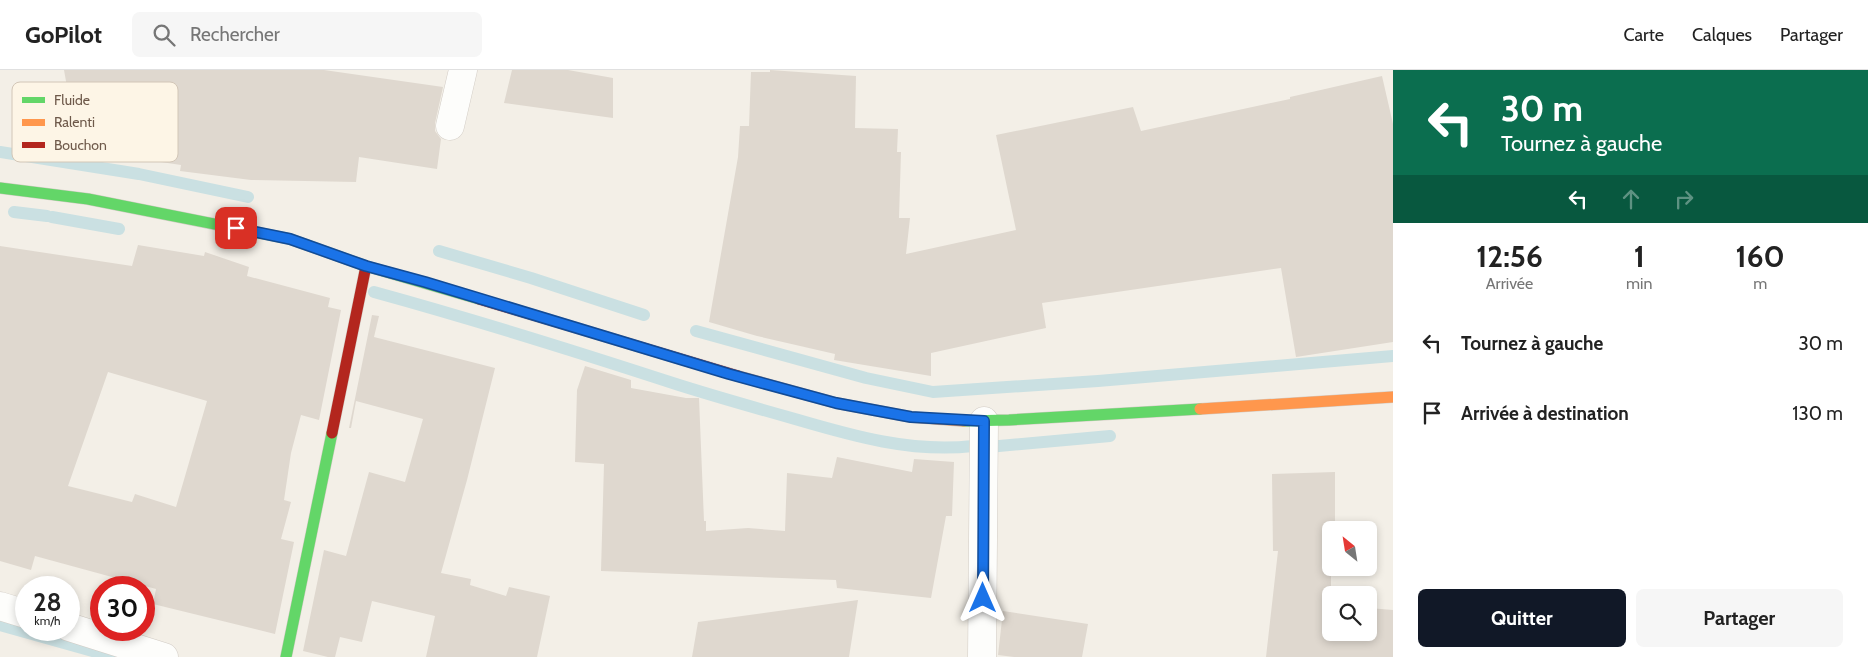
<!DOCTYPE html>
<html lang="fr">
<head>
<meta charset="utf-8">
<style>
  :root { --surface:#fff; --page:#f6f6f6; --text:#222; --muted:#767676; --line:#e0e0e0; --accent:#111827 }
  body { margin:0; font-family:Cabin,sans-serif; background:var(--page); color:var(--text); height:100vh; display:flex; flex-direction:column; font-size:19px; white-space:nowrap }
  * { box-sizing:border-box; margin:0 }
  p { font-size:16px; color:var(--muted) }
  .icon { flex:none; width:28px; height:28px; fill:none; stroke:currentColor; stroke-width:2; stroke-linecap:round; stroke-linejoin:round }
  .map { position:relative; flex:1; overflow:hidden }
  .sheet { display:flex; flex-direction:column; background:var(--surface); width:475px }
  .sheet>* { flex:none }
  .hud { background:#0b6e4f; color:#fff; overflow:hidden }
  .needle { width:32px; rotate:330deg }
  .tools { position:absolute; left:1322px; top:451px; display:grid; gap:10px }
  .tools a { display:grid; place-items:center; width:55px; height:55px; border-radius:8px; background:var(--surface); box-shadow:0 2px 8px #0003; font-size:25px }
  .speed { position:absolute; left:15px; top:506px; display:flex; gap:10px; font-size:25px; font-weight:700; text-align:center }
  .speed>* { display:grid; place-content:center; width:65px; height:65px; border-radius:50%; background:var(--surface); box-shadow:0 2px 8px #0003; line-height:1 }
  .speed small { font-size:12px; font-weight:400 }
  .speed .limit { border:8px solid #d22; background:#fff; color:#111 }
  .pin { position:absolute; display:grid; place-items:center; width:42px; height:42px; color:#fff; margin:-21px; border-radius:10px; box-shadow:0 2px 8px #0006 }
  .me { position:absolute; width:55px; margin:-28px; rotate:0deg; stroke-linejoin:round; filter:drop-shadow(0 0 4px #0008) }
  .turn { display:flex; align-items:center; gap:18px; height:105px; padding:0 25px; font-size:22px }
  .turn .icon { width:65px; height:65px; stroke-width:2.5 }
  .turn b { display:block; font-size:35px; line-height:42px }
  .lanes { display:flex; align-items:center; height:48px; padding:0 25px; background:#0003; justify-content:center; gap:25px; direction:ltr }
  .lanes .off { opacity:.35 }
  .eta { display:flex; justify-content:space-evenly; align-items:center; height:85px; text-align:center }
  .eta b { font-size:30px; font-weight:700; line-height:35px }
  .primary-button { display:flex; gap:10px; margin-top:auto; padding:10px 25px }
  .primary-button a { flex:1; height:58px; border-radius:8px; background:var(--accent); color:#fff; font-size:20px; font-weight:700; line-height:58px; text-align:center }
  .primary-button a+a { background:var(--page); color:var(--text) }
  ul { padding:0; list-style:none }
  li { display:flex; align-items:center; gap:15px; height:70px; padding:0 25px }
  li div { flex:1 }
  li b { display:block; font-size:19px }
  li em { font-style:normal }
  header { display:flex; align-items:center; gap:30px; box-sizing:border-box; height:70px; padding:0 25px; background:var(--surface); border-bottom:1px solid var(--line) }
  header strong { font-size:24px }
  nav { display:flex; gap:28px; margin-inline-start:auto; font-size:18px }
  .search { width:350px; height:45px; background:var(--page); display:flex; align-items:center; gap:12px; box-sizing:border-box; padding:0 18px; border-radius:8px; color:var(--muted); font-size:19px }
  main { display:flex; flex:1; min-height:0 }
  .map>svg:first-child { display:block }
</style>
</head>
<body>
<header>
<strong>GoPilot</strong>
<div class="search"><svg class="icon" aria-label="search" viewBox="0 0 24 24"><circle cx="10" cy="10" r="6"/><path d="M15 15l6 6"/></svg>Rechercher</div>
<nav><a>Carte</a><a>Calques</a><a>Partager</a></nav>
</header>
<main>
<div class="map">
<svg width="1393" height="587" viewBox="0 0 1393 587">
  <rect width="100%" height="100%" fill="#f3efe7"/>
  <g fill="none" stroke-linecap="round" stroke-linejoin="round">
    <!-- stream -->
    <path stroke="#cae0e2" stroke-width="12" d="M 0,82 L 139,104 L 248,127
      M 14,142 L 47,146
      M 52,147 L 119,159
      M 439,181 L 531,208 L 644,245
      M 374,222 C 476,250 578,282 679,315 C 717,327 756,338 795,349 C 853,366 912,383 973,376
      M 696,261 L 866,308 L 933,322 L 1098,311 L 1393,286
      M 988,377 L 1110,366
      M 0,555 L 114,587"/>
  </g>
  <!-- building -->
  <path fill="#dfd8cf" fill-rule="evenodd" d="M 64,0 L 324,0 L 443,17 L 435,53 L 435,61 L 441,69 L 437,99 L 359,87 L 356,112 L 251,110 L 180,101 L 181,95 L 134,88 L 139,32 L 72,45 Z
    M 512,0 L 568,0 L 613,8 L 613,48 L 504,33 Z
    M 770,0 L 856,6 L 855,58 L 898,59 L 897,82 L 901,82 L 899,148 L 910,148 L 906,184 L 1016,160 L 996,65 L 1133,37 L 1141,61 L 1290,29 L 1290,27 L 1382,6 L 1393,54 L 1393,272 L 1296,287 L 1281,198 L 1042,233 L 1046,258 L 931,283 L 931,306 L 834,290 L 835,284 L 757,266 L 709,252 L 738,87 L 740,56 L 749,56 L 751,2 L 770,2 Z
    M 138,175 L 204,186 L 205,182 L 249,197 L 247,206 L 330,228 L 328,237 L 341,240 L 319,350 L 301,345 L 291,383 L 284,430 L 291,432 L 281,469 L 294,472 L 275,564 L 153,534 L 156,519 L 35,486 L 31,500 L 0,491 L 0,176 L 132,196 ZM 108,302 L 207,331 L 176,437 L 135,424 L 132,432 L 68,416 Z
    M 372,245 L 379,246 L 374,267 L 495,298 L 467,410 L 441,503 L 471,509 L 470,515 L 506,526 L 509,517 L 550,526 L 537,587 L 426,587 L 435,546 L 372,531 L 362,572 L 340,567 L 335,587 L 328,587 L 303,581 L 324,480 L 346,486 L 369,402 L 405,412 L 423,349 L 356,331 L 351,358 L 349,358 Z
    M 585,296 L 631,310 L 631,318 L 686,328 L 699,328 L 704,451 L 706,451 L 706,461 L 748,458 L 785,461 L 787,403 L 832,408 L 837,387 L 912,402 L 914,389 L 954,392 L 952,446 L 946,446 L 931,528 L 837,518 L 836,510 L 601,501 L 604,394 L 575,392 L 577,320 Z
    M 1335,402 L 1335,460 L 1331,460 L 1331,562 L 1369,562 L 1369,538 L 1393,540 L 1393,587 L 1266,587 L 1278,481 L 1273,481 L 1272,404 Z
    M 858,530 L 849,587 L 692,587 L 698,552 Z
    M 1003,541 L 1088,554 L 1082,587 L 1014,587 L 998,585 Z"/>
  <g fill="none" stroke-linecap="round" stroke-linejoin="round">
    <defs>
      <path id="street" d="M 450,56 L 463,0
        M 0,536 L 26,544
        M 69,557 L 164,587
        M 982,587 L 984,351"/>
      <path id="fast" d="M 0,118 L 88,129 L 290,169 L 366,196 L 479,229
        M 964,351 L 1009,350 L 1200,339
        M 286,587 L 332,363"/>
      <path id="slow" d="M 738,306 L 836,333 L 911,347 L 964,351
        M 1200,339 L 1393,327"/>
      <path id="jam" d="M 479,229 L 738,306
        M 332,363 L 366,196"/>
    </defs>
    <!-- street casing -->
    <use href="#street" stroke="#d2ccc5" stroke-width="29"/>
    <!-- fast casing -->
    <use href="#fast" stroke="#d2cbc4" stroke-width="12"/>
    <!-- slow casing -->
    <use href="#slow" stroke="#d2cbc4" stroke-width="12"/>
    <!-- jam casing -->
    <use href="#jam" stroke="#d2cbc4" stroke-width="12"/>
    <!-- street -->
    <use href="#street" stroke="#fdfdfb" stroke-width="28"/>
    <!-- fast -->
    <use href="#fast" stroke="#63d668" stroke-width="11"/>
    <!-- slow -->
    <use href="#slow" stroke="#ff974d" stroke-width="11"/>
    <!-- jam -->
    <use href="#jam" stroke="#b3261e" stroke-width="11"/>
  </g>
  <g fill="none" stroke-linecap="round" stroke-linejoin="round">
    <defs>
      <path id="route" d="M 236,158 L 290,169 L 366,196 L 425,212 L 729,304 L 836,333 L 911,347 L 984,351 L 983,528"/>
    </defs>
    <!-- route casing -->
    <use href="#route" stroke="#114b97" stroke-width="12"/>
    <!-- route -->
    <use href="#route" stroke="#1a73e8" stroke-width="9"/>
  </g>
  <!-- legend -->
  <rect x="12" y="12" width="166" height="80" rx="8" fill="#fdf5e6" stroke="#d2c6b7" stroke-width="1"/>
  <rect x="22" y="27" width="23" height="6" fill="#63d668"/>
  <rect x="22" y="49" width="23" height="7" fill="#ff974d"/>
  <rect x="22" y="72" width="23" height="6" fill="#b3261e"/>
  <g font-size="14" fill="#6e594a">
    <text x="54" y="35">Fluide</text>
    <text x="54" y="57">Ralenti</text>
    <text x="54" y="80">Bouchon</text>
  </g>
</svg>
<div class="tools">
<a><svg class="needle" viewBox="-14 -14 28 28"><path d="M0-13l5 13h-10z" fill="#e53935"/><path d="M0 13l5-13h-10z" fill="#767676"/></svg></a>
<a><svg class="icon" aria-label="search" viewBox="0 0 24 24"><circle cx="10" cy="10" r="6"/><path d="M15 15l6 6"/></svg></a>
</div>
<div class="speed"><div>28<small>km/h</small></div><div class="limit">30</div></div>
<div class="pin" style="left:236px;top:158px;background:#d93025"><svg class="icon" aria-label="arrive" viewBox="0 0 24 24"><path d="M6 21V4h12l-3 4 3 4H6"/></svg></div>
<svg class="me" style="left:983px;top:528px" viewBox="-20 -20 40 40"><path d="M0-17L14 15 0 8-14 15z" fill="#1a73e8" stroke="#fff" stroke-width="4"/></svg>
</div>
<section class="sheet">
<div class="hud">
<div class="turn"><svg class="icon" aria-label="left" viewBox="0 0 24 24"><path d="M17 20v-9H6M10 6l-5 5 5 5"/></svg><div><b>30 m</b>Tournez à gauche</div></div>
<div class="lanes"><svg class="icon" aria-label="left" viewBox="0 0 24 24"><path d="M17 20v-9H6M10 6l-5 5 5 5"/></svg><svg class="icon off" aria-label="ahead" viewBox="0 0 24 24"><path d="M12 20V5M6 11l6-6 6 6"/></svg><svg class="icon off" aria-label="right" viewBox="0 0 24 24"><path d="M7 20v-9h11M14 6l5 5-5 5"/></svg></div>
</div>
<div class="eta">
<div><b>12:56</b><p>Arrivée</p></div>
<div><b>1</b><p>min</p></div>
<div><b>160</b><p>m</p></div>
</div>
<ul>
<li><svg class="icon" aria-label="left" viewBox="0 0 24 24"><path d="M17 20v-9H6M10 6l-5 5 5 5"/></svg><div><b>Tournez à gauche</b></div><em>30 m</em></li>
<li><svg class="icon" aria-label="arrive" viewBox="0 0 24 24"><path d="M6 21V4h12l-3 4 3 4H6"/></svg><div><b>Arrivée à destination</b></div><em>130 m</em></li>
</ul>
<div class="primary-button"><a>Quitter</a><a>Partager</a></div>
</section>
</main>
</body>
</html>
